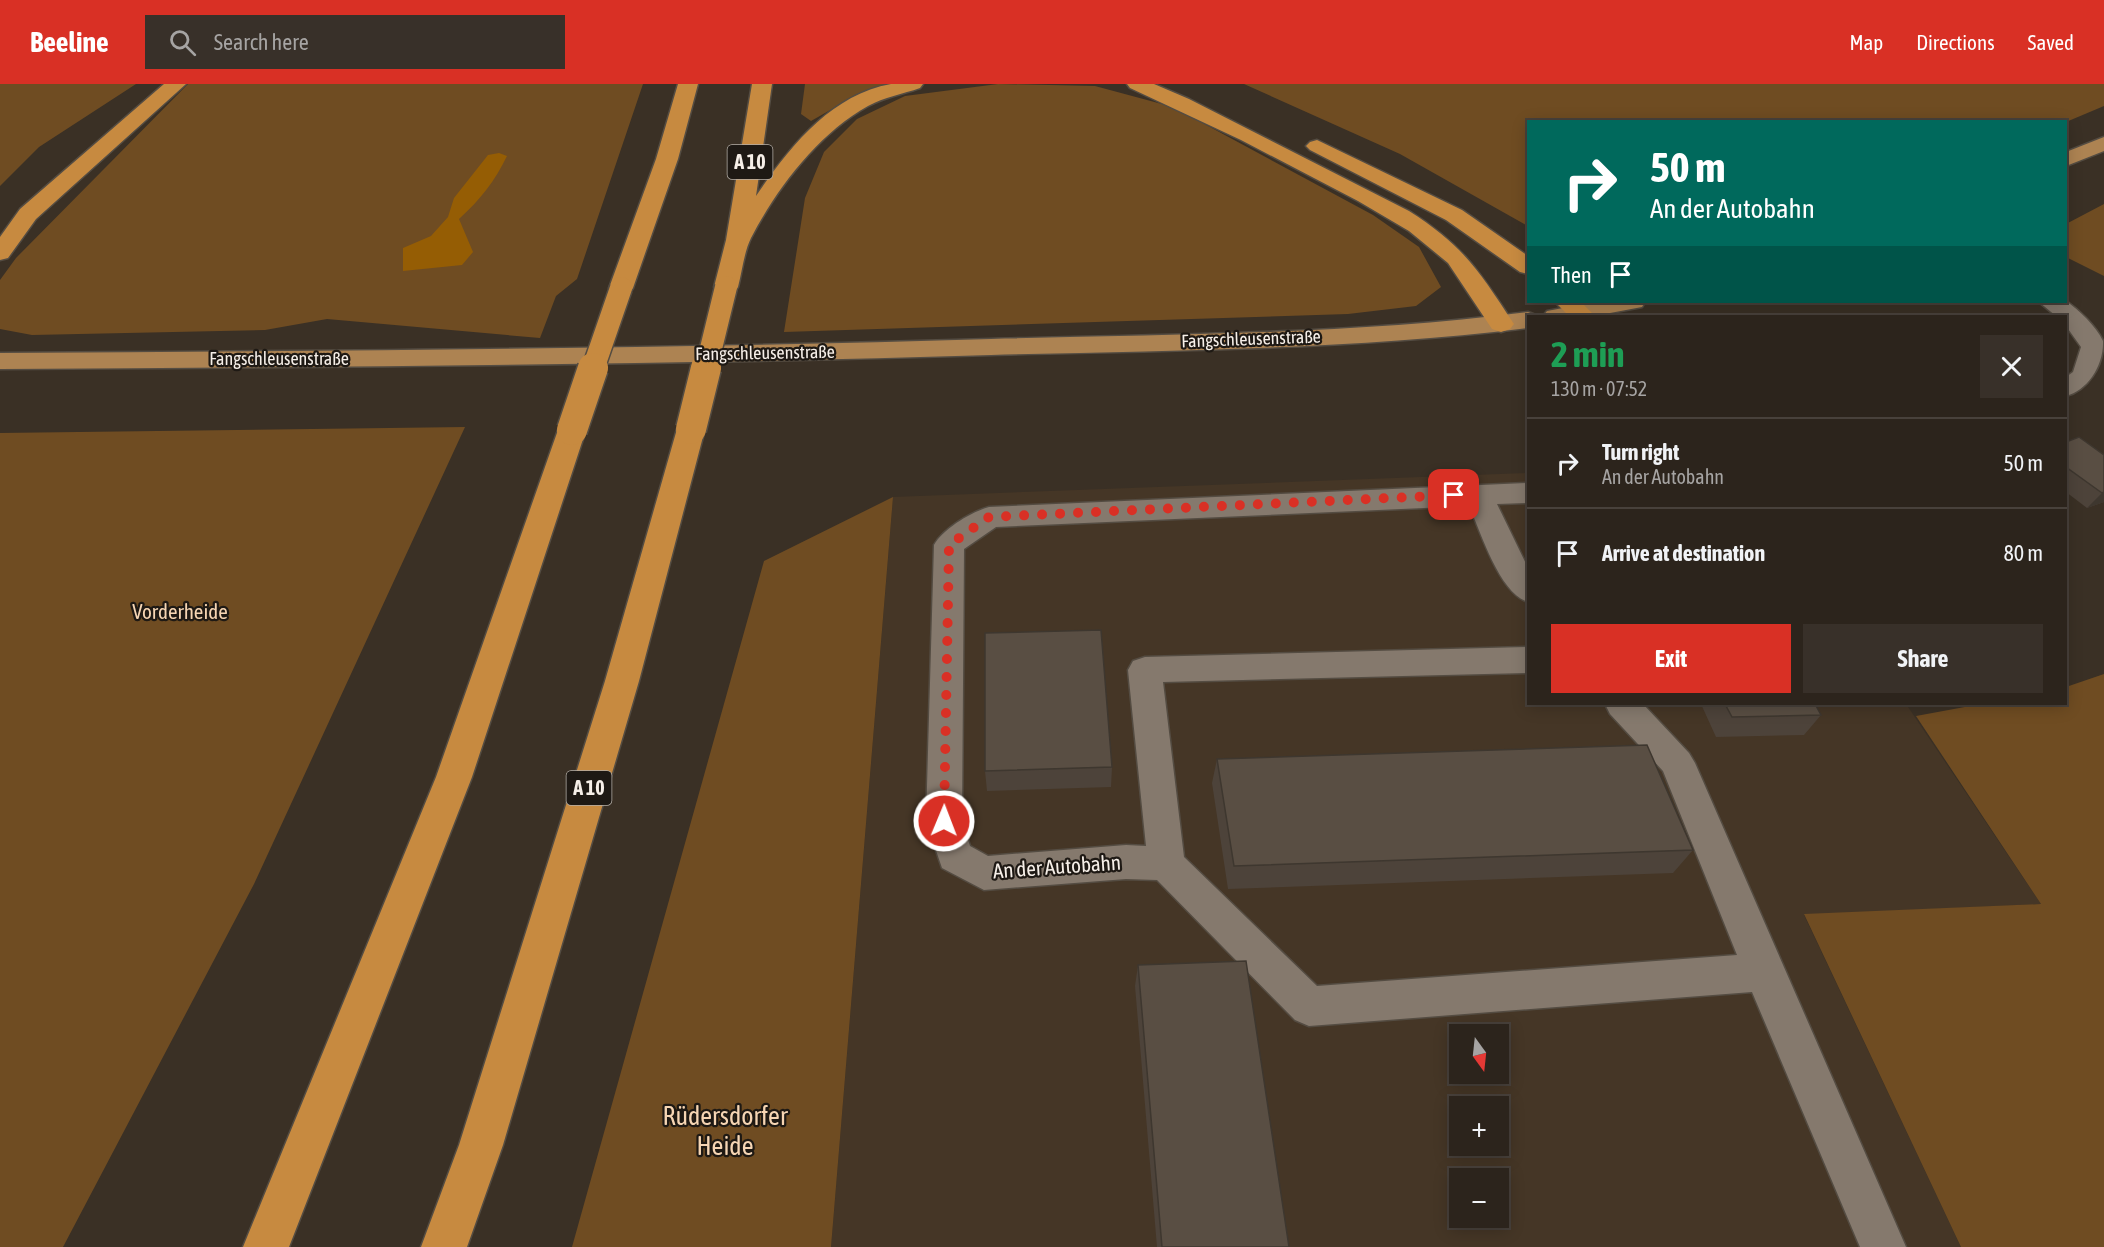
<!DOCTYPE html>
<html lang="en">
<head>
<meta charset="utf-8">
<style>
  :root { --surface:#2c241c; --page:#383029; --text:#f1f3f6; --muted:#a6a4a3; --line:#48413b; --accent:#d93025 }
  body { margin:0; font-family:"Asap Condensed",sans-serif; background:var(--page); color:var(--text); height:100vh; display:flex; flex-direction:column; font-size:22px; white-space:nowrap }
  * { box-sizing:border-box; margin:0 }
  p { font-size:20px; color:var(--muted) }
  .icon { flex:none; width:33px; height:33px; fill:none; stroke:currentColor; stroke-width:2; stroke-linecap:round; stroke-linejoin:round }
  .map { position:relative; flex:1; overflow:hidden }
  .details { position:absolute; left:1527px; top:231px; width:540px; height:390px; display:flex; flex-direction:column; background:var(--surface); border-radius:0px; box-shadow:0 3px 15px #0003,0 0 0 2px var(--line) }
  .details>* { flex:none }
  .top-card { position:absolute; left:1527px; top:36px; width:540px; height:183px; border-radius:0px; box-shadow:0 3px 15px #0003,0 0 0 2px var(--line); background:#00695c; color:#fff; overflow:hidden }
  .needle { width:39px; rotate:165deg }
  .buttons { position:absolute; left:1449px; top:940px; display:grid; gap:12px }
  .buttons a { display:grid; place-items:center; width:60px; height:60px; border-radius:0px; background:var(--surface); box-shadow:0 3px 15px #0003,0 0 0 2px var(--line); font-size:30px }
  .pin { position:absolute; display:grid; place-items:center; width:51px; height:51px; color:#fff; margin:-26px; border-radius:12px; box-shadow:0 3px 9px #0006 }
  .me { position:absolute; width:66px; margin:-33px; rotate:1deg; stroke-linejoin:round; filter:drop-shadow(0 0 4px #0008) }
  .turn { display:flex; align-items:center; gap:21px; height:126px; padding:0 24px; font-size:27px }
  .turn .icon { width:78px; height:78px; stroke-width:2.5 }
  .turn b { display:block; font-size:42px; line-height:51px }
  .then { display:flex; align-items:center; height:57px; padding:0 24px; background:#0003; gap:12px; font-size:22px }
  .round { display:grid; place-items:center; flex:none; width:63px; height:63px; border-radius:0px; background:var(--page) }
  .overview { display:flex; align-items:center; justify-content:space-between; height:102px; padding:0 24px }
  h1 { font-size:36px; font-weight:700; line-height:45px; color:#1e9e55 }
  .button { display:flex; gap:12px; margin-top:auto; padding:12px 24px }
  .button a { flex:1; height:69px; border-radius:0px; background:var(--accent); color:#fff; font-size:24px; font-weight:700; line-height:69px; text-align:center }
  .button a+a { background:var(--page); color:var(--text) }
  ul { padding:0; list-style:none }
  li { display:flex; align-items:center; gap:18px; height:90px; padding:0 24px; border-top:2px solid var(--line) }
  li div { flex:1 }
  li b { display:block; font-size:22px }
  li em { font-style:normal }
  header { display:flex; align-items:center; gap:36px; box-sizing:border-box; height:84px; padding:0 30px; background:var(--accent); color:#fff }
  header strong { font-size:28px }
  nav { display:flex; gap:33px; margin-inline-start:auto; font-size:21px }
  .search { width:420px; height:54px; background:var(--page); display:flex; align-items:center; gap:15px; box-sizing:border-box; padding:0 21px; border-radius:0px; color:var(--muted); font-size:22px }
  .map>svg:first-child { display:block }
</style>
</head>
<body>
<header>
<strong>Beeline</strong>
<div class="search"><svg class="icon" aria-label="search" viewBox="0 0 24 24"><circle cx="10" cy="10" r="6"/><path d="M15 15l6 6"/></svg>Search here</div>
<nav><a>Map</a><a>Directions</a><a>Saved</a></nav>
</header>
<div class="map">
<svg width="2104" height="1163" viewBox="0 0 2104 1163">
  <rect width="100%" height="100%" fill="#3a3025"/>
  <!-- built -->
  <path fill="#453626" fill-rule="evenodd" d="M 1528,389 L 1528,620 L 1906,620 L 2041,820 L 1804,831 L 1961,1163 L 831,1163 L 893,413 ZM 1460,951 L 1498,951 L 1498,990 L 1460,990 ZM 1460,1023 L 1498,1023 L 1498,1062 L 1460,1062 ZM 1460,1095 L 1498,1095 L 1498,1134 L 1460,1134 Z"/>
  <!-- green -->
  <path fill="#6f4c22" d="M 0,0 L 136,0 L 39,63 L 0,102 Z
    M 188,0 L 643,0 L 577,195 L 556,212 L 540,254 L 327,235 L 265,246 L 32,251 L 0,245 L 0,196 L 16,174 Z
    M 805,0 L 891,0 L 855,12 L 811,37 L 801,30 Z
    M 998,0 L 1095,2 L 1173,23 L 1373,131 L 1419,163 L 1441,203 L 1416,222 L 1348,230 L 784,248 L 805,114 L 824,68 L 857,35 L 905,12 Z
    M 1244,0 L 2104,0 L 2104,22 L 2066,38 L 1528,38 L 1528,142 L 1400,70 Z
    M 2104,120 L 2104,192 L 2066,173 L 2066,140 Z
    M 465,343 L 254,800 L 63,1163 L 0,1163 L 0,349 Z
    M 893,413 L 831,1163 L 572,1163 L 764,477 Z
    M 2104,590 L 2104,1163 L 1961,1163 L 1804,830 L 2041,820 L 1916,632 L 1981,620 L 2066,620 L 2066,603 Z"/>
  <!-- water -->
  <path fill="#955d04" d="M 499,69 L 507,72 C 495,97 480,116 459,135 L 473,168 L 462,181 L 403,187 L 403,164 L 431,152 L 448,133 L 454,114 L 488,71 Z"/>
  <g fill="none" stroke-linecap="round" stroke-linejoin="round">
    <defs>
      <path id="minor" d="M 2066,217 C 2079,226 2096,242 2103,257 C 2104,282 2087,307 2066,312 L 2066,293 L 2073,288 L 2081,263 L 2066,242 L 2066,232 L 2056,232 L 2039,218 Z
        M 1528,399 L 1528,419 L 1497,420 L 1528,484 L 1528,518 C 1499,509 1481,448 1469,422 L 996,443 L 964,465 L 962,737 L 970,762 L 988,772 L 1126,761 L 1146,762 L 1128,586 L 1133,577 L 1145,573 L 1528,563 L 1528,589 L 1163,598 L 1184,773 L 1317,902 L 1737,871 L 1663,687 L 1610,630 L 1605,620 L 1643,620 L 1689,669 L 1695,679 L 1906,1163 L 1860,1163 L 1752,908 L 1309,942 L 1295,936 L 1157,796 L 1126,795 L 984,806 L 942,784 L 926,737 L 934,461 C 943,445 971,428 989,423 Z"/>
      <path id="major" d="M 2104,53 L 2104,67 L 2066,82 L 2066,68 Z
        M 1595,218 L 1645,218 L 1642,223 L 1594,232 L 1543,232 L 1547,227 Z
        M 1528,228 L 1538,232 L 1528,232 L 1528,244 C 1350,266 1171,266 991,271 C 661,281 330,283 0,285 L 0,269 C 330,267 661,265 991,255 C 1171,250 1350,251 1528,228 Z"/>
      <path id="highway" d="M 164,0 L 186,0 L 36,135 L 8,174 L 0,176 L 0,153 L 20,125 Z
        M 678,0 L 698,0 L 678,75 L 633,204 L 630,209 L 621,211 L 612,209 L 609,204 L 656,75 Z
        M 752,0 L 772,0 L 756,112 C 789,64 830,11 891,0 C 901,0 913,0 923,0 L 920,4 C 903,10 884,13 868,22 C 818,50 777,104 751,154 C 744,168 742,188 738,203 L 735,208 L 726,210 L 717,208 L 714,203 L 726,156 Z
        M 1127,0 L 1154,0 L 1189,15 L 1409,127 C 1464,162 1479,187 1514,240 L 1510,245 L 1501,248 L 1492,245 L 1448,179 L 1409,147 L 1358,117 L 1241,56 L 1130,4 Z
        M 1317,56 L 1462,126 L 1528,172 L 1528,190 L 1520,188 L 1446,136 L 1310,66 L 1306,62 L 1310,58 Z
        M 1555,218 L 1581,218 L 1592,229 L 1590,232 L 1569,232 Z
        M 691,336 L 701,339 L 705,345 L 639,597 L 503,1061 L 467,1163 L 421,1163 L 459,1061 L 605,597 L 677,345 L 681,339 Z
        M 572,337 L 582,340 L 586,346 L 472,693 L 289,1163 L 243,1163 L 436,693 L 558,346 L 562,340 Z"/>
    </defs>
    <!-- minor casing -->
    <use href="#minor" stroke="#544c42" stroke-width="3"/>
    <!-- major casing -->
    <use href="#major" stroke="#544c42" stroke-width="3"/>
    <!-- highway casing -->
    <use href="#highway" stroke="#544c42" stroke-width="3"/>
    <!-- minor -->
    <use href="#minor" fill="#85796d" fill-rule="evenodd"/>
    <!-- major -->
    <use href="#major" fill="#ad8352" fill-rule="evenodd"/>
    <!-- highway -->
    <use href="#highway" fill="#c78a40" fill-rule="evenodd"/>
    <defs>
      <path id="highway-bridge-far1" d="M 593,285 L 621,204
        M 706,285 L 726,203"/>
      <path id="highway-bridge" d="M 691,345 L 706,284
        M 572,346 L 593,284"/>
    </defs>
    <!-- highway-bridge-far1 casing -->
    <use href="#highway-bridge-far1" stroke="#544c42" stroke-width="25" stroke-linecap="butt"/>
    <!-- highway-bridge casing -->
    <use href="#highway-bridge" stroke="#544c42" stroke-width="33" stroke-linecap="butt"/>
    <!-- highway-bridge-far1 -->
    <use href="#highway-bridge-far1" stroke="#c78a40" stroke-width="22"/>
    <!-- highway-bridge -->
    <use href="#highway-bridge" stroke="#c78a40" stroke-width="30"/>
  </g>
  <!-- wall -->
  <path fill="#4d433a" d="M 2066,358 L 2104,371 L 2104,418 L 2087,424 L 2066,408 Z
    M 1701,620 L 1815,620 L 1821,631 L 1804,651 L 1716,653 Z
    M 1217,675 L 1693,766 L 1673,789 L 1228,805 L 1212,699 Z
    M 1112,683 L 1111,703 L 987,707 L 985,687 Z
    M 1138,881 L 1289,1163 L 1157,1163 L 1135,902 Z"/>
  <!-- shaded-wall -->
  <path fill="#3e372f" d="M 2104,408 L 2104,418 L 2087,424 L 2102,409 Z"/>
  <!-- building -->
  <path fill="#594e43" stroke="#3e372f" stroke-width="1.5" d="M 2079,353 L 2104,371 L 2104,408 L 2102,409 L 2066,383 L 2066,358 Z
    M 1101,546 L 1112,683 L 985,687 L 985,549 Z
    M 1725,620 L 1815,620 L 1821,631 L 1732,633 Z
    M 1647,661 L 1693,766 L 1234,782 L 1217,675 Z
    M 1246,877 L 1289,1163 L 1162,1163 L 1138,881 Z"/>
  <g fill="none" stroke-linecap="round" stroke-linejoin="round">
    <!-- route -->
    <path stroke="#d93025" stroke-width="10" stroke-dasharray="0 18" d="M 944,737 L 949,461 L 989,433 L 1454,411"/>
  </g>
  <g text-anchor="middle" stroke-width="4.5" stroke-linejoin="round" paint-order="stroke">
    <!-- far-street labels -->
    <g font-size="18" fill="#f6efe8" stroke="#1e1914">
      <text transform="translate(1251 255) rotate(-2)" y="6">Fangschleusenstraße</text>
      <text transform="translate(765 269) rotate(-1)" y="6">Fangschleusenstraße</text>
      <text x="279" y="281">Fangschleusenstraße</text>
    </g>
    <!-- shield labels -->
    <g fill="#1e1914" stroke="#b5afa8" stroke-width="1.5">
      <rect x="727.5" y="61" width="45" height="34" rx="4.5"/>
      <rect x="566.5" y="687" width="45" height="34" rx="4.5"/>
    </g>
    <g font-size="20" font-weight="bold" fill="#f6efe8">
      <text x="750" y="85">A 10</text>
      <text x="589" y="711">A 10</text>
    </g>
    <!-- park labels -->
    <g font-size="21" fill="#f6d5b3" stroke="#1e1914">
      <text x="180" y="535">Vorderheide</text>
    </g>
    <!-- street labels -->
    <g font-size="21" fill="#f6efe8" stroke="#1e1914">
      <text transform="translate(1057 783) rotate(-4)" y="7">An der Autobahn</text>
    </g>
    <!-- near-park labels -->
    <g font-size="26" fill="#f6d5b3" stroke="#1e1914">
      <text x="725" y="1041">Rüdersdorfer<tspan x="725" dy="30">Heide</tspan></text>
    </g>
  </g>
</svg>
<div class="buttons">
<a><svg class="needle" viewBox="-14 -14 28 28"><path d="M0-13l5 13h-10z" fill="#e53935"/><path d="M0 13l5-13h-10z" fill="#a6a4a3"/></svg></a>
<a>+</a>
<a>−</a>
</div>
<div class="pin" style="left:1454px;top:411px;background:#d93025"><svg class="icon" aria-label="arrive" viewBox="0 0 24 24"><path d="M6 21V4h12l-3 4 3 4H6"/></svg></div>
<svg class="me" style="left:944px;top:737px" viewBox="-20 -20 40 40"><circle r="17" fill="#d93025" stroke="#fff" stroke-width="3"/><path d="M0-11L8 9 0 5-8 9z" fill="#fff"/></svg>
<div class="top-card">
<div class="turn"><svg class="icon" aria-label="right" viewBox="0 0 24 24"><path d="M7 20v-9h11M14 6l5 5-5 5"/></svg><div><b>50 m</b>An der Autobahn</div></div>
<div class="then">Then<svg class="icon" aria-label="arrive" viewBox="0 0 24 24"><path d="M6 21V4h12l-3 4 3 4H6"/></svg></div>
</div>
<section class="details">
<div class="overview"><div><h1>2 min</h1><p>130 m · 07:52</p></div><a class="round"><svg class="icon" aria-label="close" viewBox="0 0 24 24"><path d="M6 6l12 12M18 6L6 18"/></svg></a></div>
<ul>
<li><svg class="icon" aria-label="right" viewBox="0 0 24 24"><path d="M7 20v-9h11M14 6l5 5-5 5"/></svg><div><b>Turn right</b><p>An der Autobahn</p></div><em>50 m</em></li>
<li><svg class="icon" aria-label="arrive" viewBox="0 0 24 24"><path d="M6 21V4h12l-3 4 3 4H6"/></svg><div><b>Arrive at destination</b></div><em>80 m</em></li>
</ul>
<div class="button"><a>Exit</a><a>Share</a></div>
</section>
</div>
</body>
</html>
